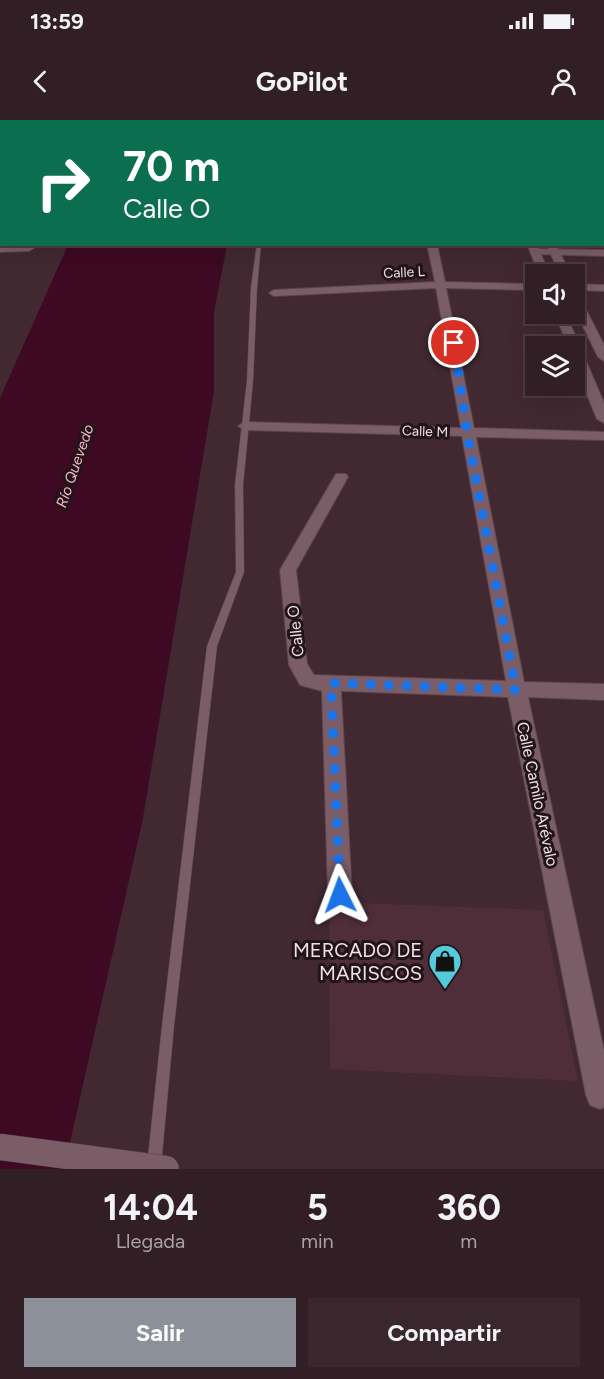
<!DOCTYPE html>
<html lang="es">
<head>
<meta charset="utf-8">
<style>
  :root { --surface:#321e25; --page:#3a272d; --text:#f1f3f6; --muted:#a8a2a7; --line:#4d3c42; --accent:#8c9099 }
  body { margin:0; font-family:Figtree,sans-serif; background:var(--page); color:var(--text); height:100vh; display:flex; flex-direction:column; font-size:22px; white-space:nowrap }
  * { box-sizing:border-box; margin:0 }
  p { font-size:20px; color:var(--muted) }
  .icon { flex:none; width:33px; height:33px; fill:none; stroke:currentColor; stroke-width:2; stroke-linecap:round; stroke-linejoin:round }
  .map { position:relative; height:1049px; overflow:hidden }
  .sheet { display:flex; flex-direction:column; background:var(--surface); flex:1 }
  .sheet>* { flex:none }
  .guide { position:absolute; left:0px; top:0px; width:604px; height:126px; box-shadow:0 6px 24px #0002,0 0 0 2px var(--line); background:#0b6e4f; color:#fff; overflow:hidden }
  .fabs { position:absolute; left:525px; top:144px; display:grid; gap:12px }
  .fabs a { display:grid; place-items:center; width:60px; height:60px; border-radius:0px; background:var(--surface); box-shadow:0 6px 24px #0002,0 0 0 2px var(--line); font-size:30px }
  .pin { position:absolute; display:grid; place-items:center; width:51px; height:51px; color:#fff; margin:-26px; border:3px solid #fff; border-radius:50%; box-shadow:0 2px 6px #0007 }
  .me { position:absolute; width:66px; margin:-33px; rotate:357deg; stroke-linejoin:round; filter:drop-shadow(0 0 4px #0008) }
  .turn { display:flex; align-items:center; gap:21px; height:126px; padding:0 24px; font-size:27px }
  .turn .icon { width:78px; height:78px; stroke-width:2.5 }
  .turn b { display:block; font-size:42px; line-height:51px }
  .eta { display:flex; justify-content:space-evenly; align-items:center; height:102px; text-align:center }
  .eta b { font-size:36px; font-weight:700; line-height:42px }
  .action { display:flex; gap:12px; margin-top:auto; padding:12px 24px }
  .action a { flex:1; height:69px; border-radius:0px; background:var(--accent); color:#fff; font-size:24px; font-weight:700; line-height:69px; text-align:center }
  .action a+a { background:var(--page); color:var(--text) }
  .status { display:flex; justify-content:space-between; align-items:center; height:42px; padding:0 30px; background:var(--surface); direction:ltr }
  .status svg { height:16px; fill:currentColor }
  header { display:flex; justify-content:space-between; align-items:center; height:78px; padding:0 24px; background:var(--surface); font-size:27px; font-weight:700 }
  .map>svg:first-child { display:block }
</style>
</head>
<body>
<div class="status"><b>13:59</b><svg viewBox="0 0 49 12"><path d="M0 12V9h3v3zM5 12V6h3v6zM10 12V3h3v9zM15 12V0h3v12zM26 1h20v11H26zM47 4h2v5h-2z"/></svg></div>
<header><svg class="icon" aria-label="back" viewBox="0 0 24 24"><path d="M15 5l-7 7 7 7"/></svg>GoPilot<svg class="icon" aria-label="person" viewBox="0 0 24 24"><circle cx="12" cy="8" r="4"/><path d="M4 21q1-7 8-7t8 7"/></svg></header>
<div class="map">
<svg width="604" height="1049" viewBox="0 0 604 1049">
  <rect width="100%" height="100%" fill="#422831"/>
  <!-- built -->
  <path fill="#4f2e3a" d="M 329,782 L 543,790 L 578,961 L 330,949 Z"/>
  <!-- water -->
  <path fill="#3e0922" d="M 68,125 L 227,125 L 214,192 L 214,271 L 143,698 L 64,1049 L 0,1049 L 0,278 Z"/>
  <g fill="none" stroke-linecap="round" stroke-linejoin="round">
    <defs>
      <path id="lane" d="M 275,0 L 279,0 L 279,2 L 275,2 Z
        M 257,124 L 261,124 L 257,168 L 253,261 L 243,365 L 244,452 L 217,526 L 174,906 L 161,1046 L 160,1049 L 148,1049 L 147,1046 L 162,906 L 207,526 L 236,452 L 235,365 L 247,261 L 251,168 Z"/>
      <path id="street" d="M 8,0 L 24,2 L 10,2 Z
        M 83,0 L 91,0 L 91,2 L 83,2 Z
        M 322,0 L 330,0 L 330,2 L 322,2 Z
        M 403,0 L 411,0 L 411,2 L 404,2 Z
        M 603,15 L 604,15 L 604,19 L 603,19 Z
        M 603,34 L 604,34 L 604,38 L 603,38 Z
        M 603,52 L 604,52 L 604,56 L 603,56 Z
        M 0,53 L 2,53 L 2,57 L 0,57 Z
        M 603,77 L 604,77 L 604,83 L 603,83 Z
        M 0,83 L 2,83 L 2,89 L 0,89 Z
        M 603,102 L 604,102 L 604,108 L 603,108 Z
        M 427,124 L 437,124 L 445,162 L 536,164 L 536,170 L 446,168 L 474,308 L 604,312 L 604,320 L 476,317 L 524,562 L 604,564 L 604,580 L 528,577 L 604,931 L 604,987 L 600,989 L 590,985 L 586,975 L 508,577 L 341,571 L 352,775 L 348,783 L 340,786 L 332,783 L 328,775 L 322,571 L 300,565 L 289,545 L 280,450 L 336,354 L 346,354 L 348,357 L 296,450 L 307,544 L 314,555 L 506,561 L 462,316 L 245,310 L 238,306 L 245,302 L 461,308 L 436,168 L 274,176 L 269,173 L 274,170 L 435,162 Z
        M 0,126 L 29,125 L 34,128 L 29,131 L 0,132 Z
        M 535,129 L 604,130 L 604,136 L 532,134 L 530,132 Z
        M 574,164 L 604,165 L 604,171 L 574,170 Z"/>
      <path id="secondary" d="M 477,0 L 485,0 L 485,2 L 477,2 Z
        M 491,0 L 499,0 L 499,2 L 491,2 Z
        M 527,124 L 537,124 L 549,154 L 539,154 Z
        M 546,124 L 556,124 L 570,154 L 560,154 Z
        M 574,173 L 579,176 L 604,225 L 604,241 L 598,237 L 574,188 Z
        M 555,194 L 566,194 L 604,283 L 604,303 L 597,299 L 574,243 L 574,226 L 568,226 Z"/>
    </defs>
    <!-- lane casing -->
    <use href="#lane" stroke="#5b464e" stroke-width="1"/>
    <!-- street casing -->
    <use href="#street" stroke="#5b464e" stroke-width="2"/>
    <!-- secondary casing -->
    <use href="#secondary" stroke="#5b464e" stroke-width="2"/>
    <!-- lane -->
    <use href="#lane" fill="#7a5d67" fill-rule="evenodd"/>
    <!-- street -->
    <use href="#street" fill="#7a5d67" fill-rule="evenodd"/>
    <!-- secondary -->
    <use href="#secondary" fill="#7a5d67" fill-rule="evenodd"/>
    <defs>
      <path id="secondary-bridge" d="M 0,1027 L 166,1049"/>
    </defs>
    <!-- secondary-bridge casing -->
    <use href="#secondary-bridge" stroke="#5b464e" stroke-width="27" stroke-linecap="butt"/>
    <!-- secondary-bridge -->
    <use href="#secondary-bridge" stroke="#7a5d67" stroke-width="26"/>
  </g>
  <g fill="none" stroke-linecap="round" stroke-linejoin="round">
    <!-- route -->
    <path stroke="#1a73e8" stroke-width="10" stroke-dasharray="0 18" d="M 340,775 L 331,563 L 516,570 L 467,312 L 454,223"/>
  </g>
  <!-- icons -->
  <defs>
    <symbol id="shop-pin" viewBox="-11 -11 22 30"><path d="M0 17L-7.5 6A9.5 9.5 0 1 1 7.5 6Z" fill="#53cbda" stroke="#211519"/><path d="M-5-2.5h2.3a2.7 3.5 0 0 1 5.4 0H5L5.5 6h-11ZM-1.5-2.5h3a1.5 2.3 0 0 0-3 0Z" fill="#111"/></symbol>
  </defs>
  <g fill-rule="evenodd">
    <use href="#shop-pin" x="426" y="822" width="38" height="52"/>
  </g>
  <g text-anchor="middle" stroke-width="6" stroke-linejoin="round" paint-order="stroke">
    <!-- far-street labels -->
    <g font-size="14" fill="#f0dfe4" stroke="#211519">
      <text transform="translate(404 152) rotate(-3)" y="5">Calle L</text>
      <text transform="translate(425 311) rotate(2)" y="5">Calle M</text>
    </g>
    <!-- far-water labels -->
    <g font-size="15" font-style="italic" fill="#fdb3cc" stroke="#211519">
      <text transform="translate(75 346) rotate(-71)" y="5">Río Quevedo</text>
    </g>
    <!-- street labels -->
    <g font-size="16" fill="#f0dfe4" stroke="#211519">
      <text transform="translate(295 511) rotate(-96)" y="6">Calle O</text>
      <text transform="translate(538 674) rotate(78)" y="6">Calle Camilo Arévalo</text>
    </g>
    <!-- near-poi labels -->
    <g font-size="20" fill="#f0dfe4" stroke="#211519" text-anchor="end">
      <text x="422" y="837">MERCADO DE<tspan x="422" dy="23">MARISCOS</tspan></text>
    </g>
  </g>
</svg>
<div class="fabs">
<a><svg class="icon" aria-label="sound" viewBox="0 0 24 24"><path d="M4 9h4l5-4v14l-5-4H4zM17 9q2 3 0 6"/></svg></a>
<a><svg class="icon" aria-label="layers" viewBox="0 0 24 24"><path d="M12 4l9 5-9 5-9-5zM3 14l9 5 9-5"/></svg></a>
</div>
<div class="pin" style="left:454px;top:223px;background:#d93025"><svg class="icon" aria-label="arrive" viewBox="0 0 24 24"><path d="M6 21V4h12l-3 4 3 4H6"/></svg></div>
<svg class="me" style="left:340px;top:775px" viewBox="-20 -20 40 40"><path d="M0-17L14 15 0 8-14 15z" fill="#1a73e8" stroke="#fff" stroke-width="4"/></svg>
<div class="guide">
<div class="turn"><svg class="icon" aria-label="right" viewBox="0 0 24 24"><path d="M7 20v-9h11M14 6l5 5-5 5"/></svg><div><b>70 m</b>Calle O</div></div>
</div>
</div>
<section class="sheet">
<div class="eta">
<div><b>14:04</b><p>Llegada</p></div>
<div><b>5</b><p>min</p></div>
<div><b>360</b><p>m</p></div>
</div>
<div class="action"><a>Salir</a><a>Compartir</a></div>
</section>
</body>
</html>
